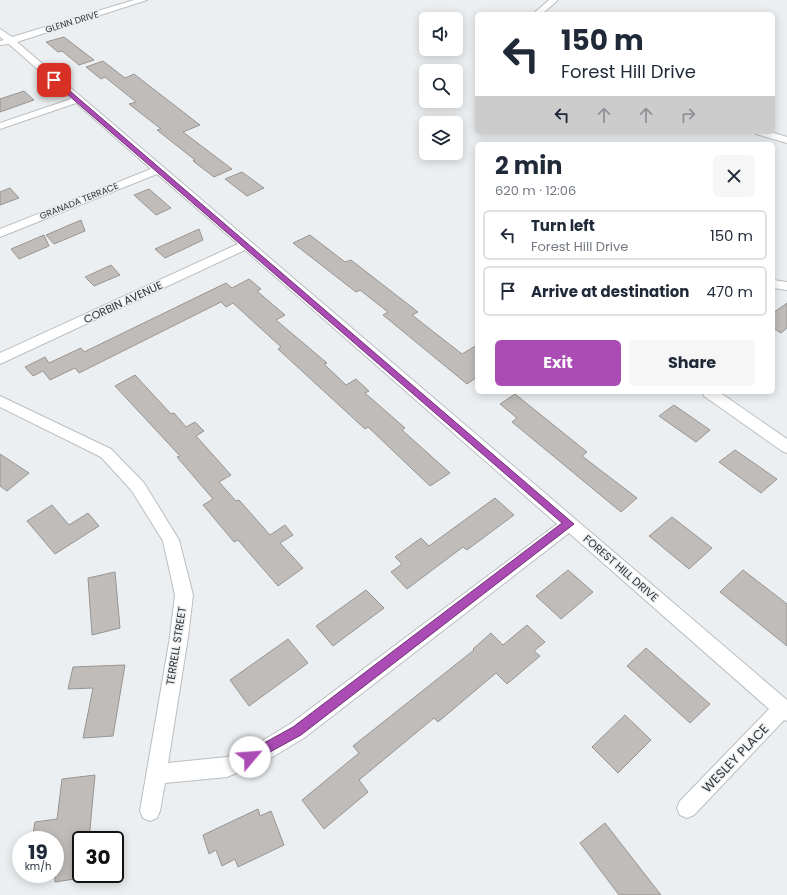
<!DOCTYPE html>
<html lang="en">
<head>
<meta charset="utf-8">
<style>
  :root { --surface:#fff; --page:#f6f6f7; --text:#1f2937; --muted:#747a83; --line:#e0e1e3; --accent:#ab4cb4 }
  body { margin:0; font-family:Poppins,sans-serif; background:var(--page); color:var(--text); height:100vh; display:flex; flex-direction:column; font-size:15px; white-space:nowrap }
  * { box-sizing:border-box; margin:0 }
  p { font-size:13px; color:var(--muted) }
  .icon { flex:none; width:22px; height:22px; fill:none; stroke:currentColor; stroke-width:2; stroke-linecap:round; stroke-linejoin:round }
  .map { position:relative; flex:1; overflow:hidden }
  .details { position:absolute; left:475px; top:142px; width:300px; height:252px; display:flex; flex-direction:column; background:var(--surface); border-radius:6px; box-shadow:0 2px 10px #0003 }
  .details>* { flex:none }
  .banner { position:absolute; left:475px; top:12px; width:300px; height:122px; border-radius:6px; box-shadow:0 2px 10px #0003; background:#fff; color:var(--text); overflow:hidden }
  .fabs { position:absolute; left:419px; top:12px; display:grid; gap:8px }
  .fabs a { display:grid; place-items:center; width:44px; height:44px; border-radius:6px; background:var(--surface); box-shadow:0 2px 10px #0003; font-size:20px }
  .speed { position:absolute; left:12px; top:831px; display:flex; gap:8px; font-size:20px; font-weight:700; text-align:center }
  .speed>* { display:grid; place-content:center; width:52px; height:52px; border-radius:50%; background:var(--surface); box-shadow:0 2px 10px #0003; line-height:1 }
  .speed small { font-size:10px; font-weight:400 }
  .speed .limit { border:2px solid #111; border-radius:6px; background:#fff; color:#111 }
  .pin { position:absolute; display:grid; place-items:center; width:34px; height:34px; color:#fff; margin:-17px; border-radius:8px; box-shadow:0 2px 6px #0006 }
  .me { position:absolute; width:44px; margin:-22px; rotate:63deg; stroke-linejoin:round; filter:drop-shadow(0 0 3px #0008) }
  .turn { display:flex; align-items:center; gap:14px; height:84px; padding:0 20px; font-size:18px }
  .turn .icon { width:52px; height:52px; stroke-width:2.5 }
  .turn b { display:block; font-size:28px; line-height:34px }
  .lanes { display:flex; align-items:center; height:38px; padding:0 20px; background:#0003; justify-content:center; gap:20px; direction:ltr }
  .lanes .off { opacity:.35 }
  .round { display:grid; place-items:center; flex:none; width:42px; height:42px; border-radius:6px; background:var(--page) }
  .headline { display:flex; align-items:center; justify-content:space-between; height:68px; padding:0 20px }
  h1 { font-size:24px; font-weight:700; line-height:30px }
  .cta { display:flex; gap:8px; margin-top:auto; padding:8px 20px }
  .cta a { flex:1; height:46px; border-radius:6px; background:var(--accent); color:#fff; font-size:16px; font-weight:700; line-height:46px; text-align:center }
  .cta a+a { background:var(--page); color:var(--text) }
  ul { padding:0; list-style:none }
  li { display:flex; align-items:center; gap:12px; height:50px; margin:0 8px 6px; padding:0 12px; border:2px solid var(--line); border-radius:6px }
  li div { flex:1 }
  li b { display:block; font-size:15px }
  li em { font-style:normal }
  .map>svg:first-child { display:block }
</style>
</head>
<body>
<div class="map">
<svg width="787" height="895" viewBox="0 0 787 895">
  <rect width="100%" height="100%" fill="#eceff1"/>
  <!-- building -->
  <path fill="#bfbcb9" stroke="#989593" d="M 64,37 L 94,60 L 79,65 L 62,51 L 58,52 L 46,42 Z
    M 103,61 L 125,78 L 134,74 L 200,125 L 183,132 L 232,169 L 214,177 L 193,161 L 195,160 L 157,130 L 161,129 L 129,104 L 136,102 L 105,77 L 101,79 L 86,67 Z
    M 24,91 L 34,100 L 0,112 L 0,99 Z
    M 242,172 L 264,188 L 247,196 L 225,179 Z
    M 10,188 L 19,198 L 0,205 L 0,192 Z
    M 149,189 L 171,208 L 156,215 L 134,195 Z
    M 81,220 L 85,231 L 54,244 L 46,235 Z
    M 199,229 L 203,240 L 165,258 L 155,249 Z
    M 44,235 L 49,246 L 19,259 L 11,249 Z
    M 310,235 L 345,262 L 351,260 L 418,312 L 412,315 L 462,354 L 477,345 L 477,377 L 467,384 L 383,315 L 388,312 L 360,290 L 356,292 L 293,243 Z
    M 111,265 L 120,275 L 94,286 L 85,277 Z
    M 249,279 L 261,289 L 257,291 L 285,315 L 276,320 L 327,363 L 324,364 L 346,385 L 356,379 L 369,391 L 365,393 L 405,428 L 402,430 L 450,473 L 430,486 L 368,427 L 365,429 L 278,349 L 281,347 L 233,303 L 226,307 L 221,302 L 79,373 L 75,368 L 50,380 L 43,371 L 33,376 L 25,367 L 45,357 L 49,363 L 81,348 L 84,352 L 226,283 L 232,288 Z
    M 787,303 L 787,328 L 781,333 L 773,328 L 773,313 Z
    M 135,375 L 171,414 L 174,413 L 186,427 L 195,422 L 204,431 L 196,436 L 231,475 L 219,482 L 236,501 L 239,500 L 270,535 L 285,525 L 293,535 L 280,543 L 303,568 L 278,586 L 238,540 L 234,542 L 203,505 L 213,499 L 177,457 L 180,456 L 115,386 Z
    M 515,394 L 587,452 L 582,456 L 637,498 L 621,512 L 512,422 L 517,418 L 500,404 Z
    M 674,405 L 710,430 L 696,442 L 659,416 Z
    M 735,450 L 777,479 L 761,493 L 719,462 Z
    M 0,454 L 29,473 L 7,491 L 0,486 Z
    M 495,498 L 514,515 L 467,550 L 463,547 L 407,589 L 391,572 L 402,564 L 395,557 L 421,538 L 429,546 Z
    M 52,505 L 69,525 L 88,513 L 99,526 L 55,554 L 27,521 Z
    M 672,517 L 712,548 L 689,569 L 649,536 Z
    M 568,570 L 593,592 L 561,619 L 536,596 Z
    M 743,570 L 787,604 L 787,646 L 720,592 Z
    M 115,572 L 120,628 L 92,635 L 88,578 Z
    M 366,590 L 384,608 L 333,646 L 316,626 Z
    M 527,625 L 545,642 L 534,651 L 540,656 L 507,684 L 496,673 L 438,722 L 434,718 L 359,780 L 368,792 L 324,829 L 302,800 L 359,753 L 353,746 L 474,650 L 473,649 L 491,633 L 503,645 Z
    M 288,639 L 308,663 L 249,706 L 230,680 Z
    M 646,648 L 710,704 L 690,723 L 627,666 Z
    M 125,665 L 113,736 L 83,738 L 93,688 L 68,689 L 73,667 Z
    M 625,715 L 651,740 L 618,773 L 592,747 Z
    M 95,775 L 89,840 L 81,840 L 81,878 L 55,882 L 55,840 L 32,840 L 35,822 L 57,819 L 62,779 Z
    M 258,809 L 260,816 L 271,811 L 284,845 L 238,867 L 235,859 L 222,866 L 216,850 L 209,854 L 203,835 Z
    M 605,823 L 661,895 L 619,895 L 580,843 Z"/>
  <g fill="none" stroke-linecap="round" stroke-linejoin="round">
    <defs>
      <path id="street" d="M 134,0 L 147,0 L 17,42 L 787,700 L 787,721 L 784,720 L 694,815 L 687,818 L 680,815 L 677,808 L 680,801 L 769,709 L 569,533 L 304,738 L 269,759 L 227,777 L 165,783 L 160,811 L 157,818 L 150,821 L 143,818 L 140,811 L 170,637 L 175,595 L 163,541 L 132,491 L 101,457 L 0,407 L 0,396 L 111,449 L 144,483 L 179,540 L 193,595 L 188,637 L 168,763 L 227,757 L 255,745 L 290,724 L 557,524 L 245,250 L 0,364 L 0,353 L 238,244 L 157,174 L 0,237 L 0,229 L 151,169 L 76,103 L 0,129 L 0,123 L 71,99 L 9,44 L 0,45 L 0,41 L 4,40 L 0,37 L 0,29 L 12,37 Z
        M 549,0 L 558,0 L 542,14 L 533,14 Z
        M 755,132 L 771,132 L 787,137 L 787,143 L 756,134 Z
        M 773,280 L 787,282 L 787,290 L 773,288 Z
        M 702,392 L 719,392 L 787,439 L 787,453 L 782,451 L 704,396 Z"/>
    </defs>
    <!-- street casing -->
    <use href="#street" stroke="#bbbec1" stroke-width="2"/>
    <!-- street -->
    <use href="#street" fill="#fff" fill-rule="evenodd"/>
  </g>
  <!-- route -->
  <path fill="#ab4cb4" stroke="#6f3175" d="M 52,79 L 56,79 L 574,524 L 301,735 L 250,763 L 246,762 L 244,757 L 246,753 L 293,727 L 562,523 L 52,81 Z"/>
  <g text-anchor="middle" stroke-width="3" stroke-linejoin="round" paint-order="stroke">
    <!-- far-street labels -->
    <g font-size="9" fill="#313333" stroke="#eceff1">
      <text transform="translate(72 22) rotate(-17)" y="3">GLENN DRIVE</text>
      <text transform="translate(79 201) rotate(-22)" y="3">GRANADA TERRACE</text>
    </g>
    <!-- street labels -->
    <g font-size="11" fill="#313333" stroke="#eceff1">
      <text transform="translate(123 302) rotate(-25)" y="4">CORBIN AVENUE</text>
      <text transform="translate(621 568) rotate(41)" y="4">FOREST HILL DRIVE</text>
      <text transform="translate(176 646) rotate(-81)" y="4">TERRELL STREET</text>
    </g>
    <!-- near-street labels -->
    <g font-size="13" fill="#313333" stroke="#eceff1">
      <text transform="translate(735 758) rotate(-46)" y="5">WESLEY PLACE</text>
    </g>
  </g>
</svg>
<div class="fabs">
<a><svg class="icon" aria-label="sound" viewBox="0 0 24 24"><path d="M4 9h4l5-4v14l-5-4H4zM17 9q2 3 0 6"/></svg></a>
<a><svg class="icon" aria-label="search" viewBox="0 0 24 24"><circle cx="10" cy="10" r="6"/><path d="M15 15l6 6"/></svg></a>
<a><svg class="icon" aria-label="layers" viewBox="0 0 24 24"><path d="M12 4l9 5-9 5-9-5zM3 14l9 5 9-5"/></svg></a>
</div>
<div class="speed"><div>19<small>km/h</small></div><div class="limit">30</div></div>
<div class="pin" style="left:54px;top:80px;background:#d93025"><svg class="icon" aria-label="arrive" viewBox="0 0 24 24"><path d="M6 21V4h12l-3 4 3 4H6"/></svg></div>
<svg class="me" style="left:250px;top:757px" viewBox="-20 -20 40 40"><circle r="19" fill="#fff"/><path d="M0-13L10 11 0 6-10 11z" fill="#ab4cb4"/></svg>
<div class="banner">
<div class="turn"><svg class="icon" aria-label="left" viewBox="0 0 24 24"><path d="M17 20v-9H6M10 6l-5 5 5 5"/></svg><div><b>150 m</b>Forest Hill Drive</div></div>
<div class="lanes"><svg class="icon" aria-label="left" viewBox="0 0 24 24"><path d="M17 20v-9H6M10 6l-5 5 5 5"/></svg><svg class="icon off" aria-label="ahead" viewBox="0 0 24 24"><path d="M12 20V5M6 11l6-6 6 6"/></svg><svg class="icon off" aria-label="ahead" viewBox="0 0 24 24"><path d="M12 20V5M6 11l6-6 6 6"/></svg><svg class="icon off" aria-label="right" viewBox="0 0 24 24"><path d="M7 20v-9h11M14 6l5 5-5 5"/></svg></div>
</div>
<section class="details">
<div class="headline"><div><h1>2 min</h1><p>620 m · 12:06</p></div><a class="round"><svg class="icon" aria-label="close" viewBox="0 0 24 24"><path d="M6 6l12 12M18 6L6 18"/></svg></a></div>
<ul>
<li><svg class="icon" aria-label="left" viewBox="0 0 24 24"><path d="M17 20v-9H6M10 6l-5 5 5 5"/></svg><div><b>Turn left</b><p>Forest Hill Drive</p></div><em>150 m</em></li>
<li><svg class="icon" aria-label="arrive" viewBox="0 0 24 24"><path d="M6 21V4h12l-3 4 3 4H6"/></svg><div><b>Arrive at destination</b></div><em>470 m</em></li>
</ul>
<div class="cta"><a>Exit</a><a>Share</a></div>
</section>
</div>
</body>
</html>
